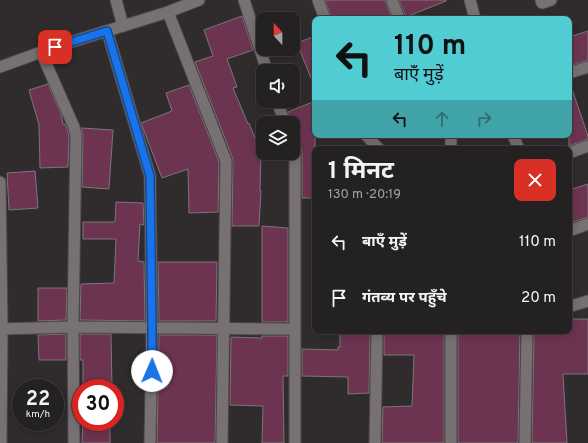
<!DOCTYPE html>
<html lang="hi">
<head>
<meta charset="utf-8">
<style>
  :root { --surface:#242122; --page:#302e2f; --text:#f1f3f6; --muted:#a3a3a5; --line:#413e40 }
  body { margin:0; font-family:Overpass,"Noto Sans Devanagari",sans-serif; background:var(--page); color:var(--text); height:100vh; display:flex; flex-direction:column; font-size:15px; white-space:nowrap }
  * { box-sizing:border-box; margin:0 }
  p { font-size:13px; color:var(--muted) }
  .icon { flex:none; width:22px; height:22px; fill:none; stroke:currentColor; stroke-width:2; stroke-linecap:round; stroke-linejoin:round }
  .map { position:relative; flex:1; overflow:hidden }
  .side { position:absolute; left:312px; top:146px; width:260px; height:188px; display:flex; flex-direction:column; background:var(--surface); border-radius:8px; box-shadow:0 2px 10px #0003,0 0 0 1px var(--line) }
  .side>* { flex:none }
  .guide { position:absolute; left:312px; top:16px; width:260px; height:122px; border-radius:8px; box-shadow:0 2px 10px #0003,0 0 0 1px var(--line); background:#51ccd3; color:#111; overflow:hidden }
  .needle { width:26px; rotate:339deg }
  .fabs { position:absolute; left:256px; top:12px; display:grid; gap:8px }
  .fabs a { display:grid; place-items:center; width:44px; height:44px; border-radius:8px; background:var(--surface); box-shadow:0 2px 10px #0003,0 0 0 1px var(--line); font-size:20px }
  .speed { position:absolute; left:12px; top:379px; display:flex; gap:8px; font-size:20px; font-weight:700; text-align:center }
  .speed>* { display:grid; place-content:center; width:52px; height:52px; border-radius:50%; background:var(--surface); box-shadow:0 2px 10px #0003,0 0 0 1px var(--line); line-height:1 }
  .speed small { font-size:10px; font-weight:400 }
  .speed .limit { border:6px solid #d22; background:#fff; color:#111 }
  .pin { position:absolute; display:grid; place-items:center; width:34px; height:34px; color:#fff; margin:-17px; border-radius:8px; box-shadow:0 2px 6px #0006 }
  .me { position:absolute; width:44px; margin:-22px; rotate:1deg; stroke-linejoin:round; filter:drop-shadow(0 0 3px #0008) }
  .turn { display:flex; align-items:center; gap:14px; height:84px; padding:0 16px; font-size:18px }
  .turn .icon { width:52px; height:52px; stroke-width:2.5 }
  .turn b { display:block; font-size:28px; line-height:34px }
  .lanes { display:flex; align-items:center; height:38px; padding:0 16px; background:#0003; justify-content:center; gap:20px; direction:ltr }
  .lanes .off { opacity:.35 }
  .round { display:grid; place-items:center; flex:none; width:42px; height:42px; border-radius:8px; background:var(--page) }
  .headline { display:flex; align-items:center; justify-content:space-between; height:68px; padding:0 16px }
  h1 { font-size:24px; font-weight:700; line-height:30px }
  ul { padding:0; list-style:none }
  li { display:flex; align-items:center; gap:12px; height:56px; padding:0 16px }
  li div { flex:1 }
  li b { display:block; font-size:15px }
  li em { font-style:normal }
  .map>svg:first-child { display:block }
</style>
</head>
<body>
<div class="map">
<svg width="588" height="443" viewBox="0 0 588 443">
  <rect width="100%" height="100%" fill="#302c2e"/>
  <!-- building -->
  <path fill="#6d3451" stroke="#7b7678" d="M 325,0 L 385,0 L 392,19 L 332,19 Z
    M 399,0 L 446,0 L 446,1 L 406,17 Z
    M 242,16 L 253,50 L 227,59 L 237,87 L 233,88 L 248,124 L 249,123 L 261,153 L 260,191 L 261,191 L 259,226 L 232,226 L 233,159 L 195,62 L 213,56 L 204,30 Z
    M 588,31 L 588,60 L 569,66 L 569,37 Z
    M 315,36 L 315,86 L 314,86 L 297,43 Z
    M 267,49 L 286,49 L 269,56 Z
    M 48,84 L 61,114 L 63,124 L 65,124 L 67,129 L 69,136 L 68,167 L 40,168 L 39,125 L 29,90 Z
    M 189,85 L 219,162 L 218,212 L 189,213 L 188,169 L 162,178 L 141,123 L 172,111 L 166,93 Z
    M 569,89 L 572,89 L 588,136 L 588,139 L 569,146 Z
    M 315,101 L 315,198 L 302,198 L 302,153 L 293,130 L 293,123 L 292,123 L 288,112 Z
    M 81,128 L 113,130 L 109,189 L 82,187 L 83,135 Z
    M 35,171 L 38,208 L 9,210 L 7,173 Z
    M 588,184 L 588,217 L 573,222 L 572,221 L 569,222 L 569,190 Z
    M 116,202 L 143,203 L 144,225 L 140,224 L 138,261 L 144,262 L 145,321 L 80,320 L 81,284 L 114,283 L 116,239 L 83,239 L 83,222 L 115,222 Z
    M 262,226 L 288,228 L 288,322 L 262,322 Z
    M 158,262 L 217,262 L 216,321 L 159,321 Z
    M 38,288 L 67,288 L 66,320 L 38,321 Z
    M 569,319 L 588,319 L 588,374 L 563,374 L 567,443 L 532,443 L 534,331 L 569,331 Z
    M 340,331 L 370,331 L 369,393 L 348,394 L 348,377 L 302,376 L 302,349 L 338,350 L 338,347 L 340,347 Z
    M 384,331 L 444,331 L 444,443 L 382,443 L 383,407 L 412,406 L 414,355 L 384,355 Z
    M 458,331 L 520,331 L 518,443 L 458,443 Z
    M 66,334 L 66,360 L 39,360 L 38,335 Z
    M 80,334 L 111,334 L 112,388 L 83,388 L 83,360 L 80,360 Z
    M 159,335 L 216,335 L 217,337 L 215,443 L 157,443 Z
    M 262,336 L 288,336 L 288,376 L 283,376 L 284,443 L 262,443 L 263,406 L 230,405 L 231,337 L 262,338 Z
    M 83,422 L 110,422 L 110,443 L 82,443 Z"/>
  <g fill="none" stroke-linecap="round" stroke-linejoin="round">
    <defs>
      <path id="minor" d="M 116,0 L 123,26
        M 244,0 L 267,71
        M 318,0 L 325,19
        M 392,0 L 399,19
        M 470,0 L 475,19
        M 541,0 L 542,3 L 551,0
        M 168,12 L 226,161 L 222,443
        M 107,31 L 150,176 L 152,328 L 150,443
        M 41,52 L 74,127 L 76,135 L 73,327 L 74,443
        M 569,73 L 588,67
        M 277,101 L 285,123
        M 366,135 L 379,149
        M 513,135 L 519,149
        M 293,148 L 295,153 L 295,443
        M 451,149 L 451,135
        M 569,153 L 588,146
        M 0,182 L 2,328 L 1,443
        M 569,231 L 588,224
        M 571,306 L 588,301
        M 0,329 L 73,327 L 294,329
        M 375,443 L 377,331
        M 451,443 L 451,331
        M 525,443 L 527,331"/>
      <path id="tertiary" d="M 0,67 L 55,47 L 168,12 L 199,0"/>
    </defs>
    <!-- minor casing -->
    <use href="#minor" stroke="#4e4a4c" stroke-width="13"/>
    <!-- tertiary casing -->
    <use href="#tertiary" stroke="#4e4a4c" stroke-width="13"/>
    <!-- minor -->
    <use href="#minor" stroke="#777173" stroke-width="11"/>
    <!-- tertiary -->
    <use href="#tertiary" stroke="#777173" stroke-width="11"/>
  </g>
  <g fill="none" stroke-linecap="round" stroke-linejoin="round">
    <defs>
      <path id="route" d="M 55,47 L 107,31 L 150,176 L 152,328 L 152,371"/>
    </defs>
    <!-- route casing -->
    <use href="#route" stroke="#114b97" stroke-width="10"/>
    <!-- route -->
    <use href="#route" stroke="#1a73e8" stroke-width="7"/>
  </g>
</svg>
<div class="fabs">
<a><svg class="needle" viewBox="-14 -14 28 28"><path d="M0-13l5 13h-10z" fill="#e53935"/><path d="M0 13l5-13h-10z" fill="#a3a3a5"/></svg></a>
<a><svg class="icon" aria-label="sound" viewBox="0 0 24 24"><path d="M4 9h4l5-4v14l-5-4H4zM17 9q2 3 0 6"/></svg></a>
<a><svg class="icon" aria-label="layers" viewBox="0 0 24 24"><path d="M12 4l9 5-9 5-9-5zM3 14l9 5 9-5"/></svg></a>
</div>
<div class="speed"><div>22<small>km/h</small></div><div class="limit">30</div></div>
<div class="pin" style="left:55px;top:47px;background:#d93025"><svg class="icon" aria-label="arrive" viewBox="0 0 24 24"><path d="M6 21V4h12l-3 4 3 4H6"/></svg></div>
<svg class="me" style="left:152px;top:371px" viewBox="-20 -20 40 40"><circle r="19" fill="#fff"/><path d="M0-13L10 11 0 6-10 11z" fill="#1a73e8"/></svg>
<div class="guide">
<div class="turn"><svg class="icon" aria-label="left" viewBox="0 0 24 24"><path d="M17 20v-9H6M10 6l-5 5 5 5"/></svg><div><b>110 m</b>बाएँ मुड़ें</div></div>
<div class="lanes"><svg class="icon" aria-label="left" viewBox="0 0 24 24"><path d="M17 20v-9H6M10 6l-5 5 5 5"/></svg><svg class="icon off" aria-label="ahead" viewBox="0 0 24 24"><path d="M12 20V5M6 11l6-6 6 6"/></svg><svg class="icon off" aria-label="right" viewBox="0 0 24 24"><path d="M7 20v-9h11M14 6l5 5-5 5"/></svg></div>
</div>
<section class="side">
<div class="headline"><div><h1>1 मिनट</h1><p>130 m · 20:19</p></div><a class="round" style="background:#d93025;color:#fff"><svg class="icon" aria-label="close" viewBox="0 0 24 24"><path d="M6 6l12 12M18 6L6 18"/></svg></a></div>
<ul>
<li><svg class="icon" aria-label="left" viewBox="0 0 24 24"><path d="M17 20v-9H6M10 6l-5 5 5 5"/></svg><div><b>बाएँ मुड़ें</b></div><em>110 m</em></li>
<li><svg class="icon" aria-label="arrive" viewBox="0 0 24 24"><path d="M6 21V4h12l-3 4 3 4H6"/></svg><div><b>गंतव्य पर पहुँचे</b></div><em>20 m</em></li>
</ul>
</section>
</div>
</body>
</html>
